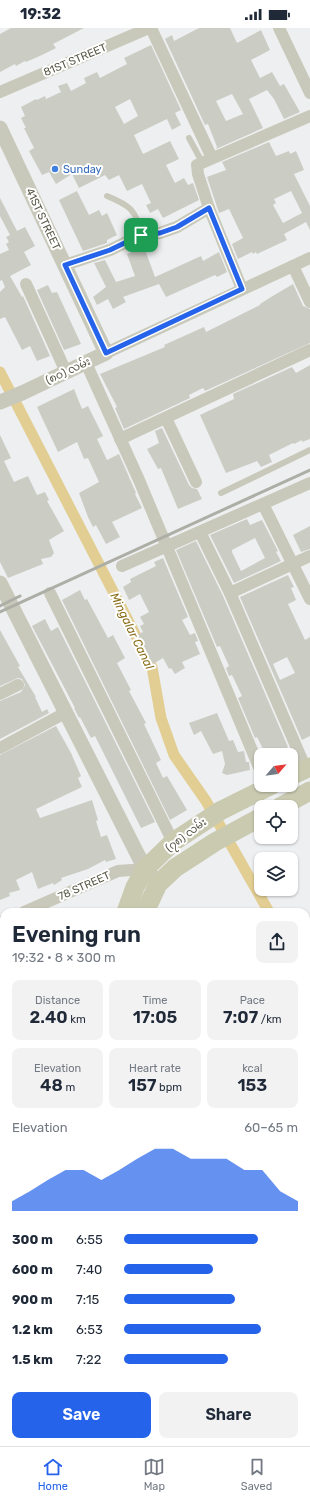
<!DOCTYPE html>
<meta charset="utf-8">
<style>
:root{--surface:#fff;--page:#f2f2f3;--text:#1f2937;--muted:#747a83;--line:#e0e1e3;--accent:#2563eb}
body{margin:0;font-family:Rubik,"Noto Sans Myanmar",sans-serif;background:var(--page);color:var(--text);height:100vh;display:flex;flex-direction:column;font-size:15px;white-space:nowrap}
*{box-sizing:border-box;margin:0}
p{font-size:13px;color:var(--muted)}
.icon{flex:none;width:22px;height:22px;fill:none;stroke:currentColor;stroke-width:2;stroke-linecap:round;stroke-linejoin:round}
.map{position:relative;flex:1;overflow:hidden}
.sheet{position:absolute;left:0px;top:880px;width:310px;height:538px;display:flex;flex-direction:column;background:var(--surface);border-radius:12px 12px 0 0;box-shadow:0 1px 3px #0004}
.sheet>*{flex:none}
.needle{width:26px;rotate:62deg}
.fabs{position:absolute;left:254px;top:720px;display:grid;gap:8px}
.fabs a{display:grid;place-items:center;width:44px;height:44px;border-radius:8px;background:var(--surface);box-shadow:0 1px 3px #0004;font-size:20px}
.pin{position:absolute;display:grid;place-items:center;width:34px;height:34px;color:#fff;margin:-17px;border-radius:8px;box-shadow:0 2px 6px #0006}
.round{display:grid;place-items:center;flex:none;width:42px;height:42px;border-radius:8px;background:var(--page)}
.head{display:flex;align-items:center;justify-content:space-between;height:68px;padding:0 12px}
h1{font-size:22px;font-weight:600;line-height:30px}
.stats{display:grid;grid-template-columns:repeat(3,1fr);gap:6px;height:68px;padding:4px 12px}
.stats div{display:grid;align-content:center;border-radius:8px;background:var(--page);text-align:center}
.stats b{font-size:17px;font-weight:600}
.stats small{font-size:11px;font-weight:400}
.stats p{font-size:11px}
.chart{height:112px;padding:8px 12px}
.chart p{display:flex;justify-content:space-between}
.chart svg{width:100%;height:72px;margin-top:4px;fill:var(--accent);opacity:.7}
.button{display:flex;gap:8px;margin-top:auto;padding:8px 12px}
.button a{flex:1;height:46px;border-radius:8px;background:var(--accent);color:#fff;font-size:16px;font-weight:600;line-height:46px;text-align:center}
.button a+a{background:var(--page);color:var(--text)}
ul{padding:0 12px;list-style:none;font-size:13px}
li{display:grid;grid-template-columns:64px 48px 1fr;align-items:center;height:30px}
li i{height:10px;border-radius:5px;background:var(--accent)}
.status{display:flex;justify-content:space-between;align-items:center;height:28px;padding:0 20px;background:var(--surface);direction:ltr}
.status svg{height:11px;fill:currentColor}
.menu{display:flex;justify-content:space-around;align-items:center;height:56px;border-top:1px solid var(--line);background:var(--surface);font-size:11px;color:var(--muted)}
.menu a{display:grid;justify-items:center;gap:2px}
.menu .on{color:var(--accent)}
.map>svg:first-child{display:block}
.education{fill:#dfe1e1}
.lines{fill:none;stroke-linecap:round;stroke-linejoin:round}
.canal{stroke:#e2ce93;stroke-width:11}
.building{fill:#cbcdc5;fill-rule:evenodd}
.service{stroke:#c9c9bb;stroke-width:6}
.minor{stroke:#c9c9bb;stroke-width:12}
.tertiary{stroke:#c9c9bb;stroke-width:15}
.primary{stroke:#c9cab0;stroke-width:19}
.rail{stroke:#adaea6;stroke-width:3}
.route-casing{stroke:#fff;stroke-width:8}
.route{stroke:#2563eb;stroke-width:5}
.shop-dot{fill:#3f7fe0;stroke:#fff;stroke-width:1.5}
.labels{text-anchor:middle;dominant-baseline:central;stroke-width:4;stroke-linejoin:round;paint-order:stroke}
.street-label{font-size:11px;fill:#595948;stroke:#fff}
.shop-label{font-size:11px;fill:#366cbe;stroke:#fff;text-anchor:start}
.water-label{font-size:12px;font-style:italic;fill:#8b701b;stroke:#fff}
</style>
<div class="status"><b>19:32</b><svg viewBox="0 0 49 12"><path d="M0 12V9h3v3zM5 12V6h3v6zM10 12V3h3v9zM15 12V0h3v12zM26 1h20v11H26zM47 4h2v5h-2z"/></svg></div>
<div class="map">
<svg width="310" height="1418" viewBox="0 0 310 1418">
<rect width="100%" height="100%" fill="#eeeff0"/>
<polygon class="education" points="306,1319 310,1320 310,1418 21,1418 29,1414 306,1414"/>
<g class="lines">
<g class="canal">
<polyline points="0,344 152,639 161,690 174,727 206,773 269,884"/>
<polyline points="306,953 310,960"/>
<polyline points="306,1296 310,1296"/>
<polyline points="0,1387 4,1385"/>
</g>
</g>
<g class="building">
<polygon points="11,0 84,0 53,16 56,20 42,27 26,34 25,33 16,38 15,36 0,44 0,6"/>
<path d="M199,0H230L237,15L261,2L270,22L251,32L260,50L272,44L280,58L284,56L300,84L284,91L274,71L267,62L249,71L263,100L216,121L217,119L208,96L205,97L165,11L172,7L174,13ZM232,66L243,86L226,93L216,73Z"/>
<path d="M151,17L181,82L175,85L181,97L172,102L167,91L134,107L143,126L170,113L179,131L166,137L175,155L184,150L188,157L193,155L199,172L163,190L158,181L150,185L146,177L151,175L142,156L127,163L119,147L109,152L105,147L79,160L72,146L56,156L49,144L42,147L29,123L34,120L24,100H26L21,90L25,88L21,79L36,71L37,72L45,68L46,71L61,64L58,58L67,55L71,63L86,55L84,50L97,44L100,50L127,36L124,30ZM130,71L138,88L124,96L115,79Z"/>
<path d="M269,114L276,128L289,123L290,126L296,123L304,142L294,146L310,178V202L306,194L284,206L287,212L257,226L256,224L253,226L252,224L238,231L232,216L243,210L229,181L219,185L207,149L226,142L222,134ZM291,163L302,185L283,195L273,177L276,175L274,171Z"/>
<polygon points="77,163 89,187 99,182 102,188 107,185 117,207 107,212 107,215 83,223 59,172"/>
<polygon points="0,170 17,203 25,199 35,218 24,224 31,237 10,248 22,269 23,268 50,328 37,333 30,318 22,322 5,289 0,291 0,264 5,259 2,252 0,253 0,226 9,222 6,216 9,214 6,209 10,207 0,188"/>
<polygon points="144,219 155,249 201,228 203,233 219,224 227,244 217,249 215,247 166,269 159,256 123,269 126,274 113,281 108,271 97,277 93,269 106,259 94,235 105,232 116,254 135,248 127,226"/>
<polygon points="293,256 303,278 310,281 310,315 205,363 203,360 189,367 190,370 124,401 115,380 117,379 100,346 165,319 164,317 204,299 206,304 260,277 260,276 271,269"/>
<polygon points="48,257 52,265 57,264 81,316 64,322 37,262"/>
<polygon points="310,337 310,411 302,414 302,412 294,416 293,415 269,427 272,434 261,439 257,433 226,445 200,387 234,371 233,366 292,339 296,345"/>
<polygon points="74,361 82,381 88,378 103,408 97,411 107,432 119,426 136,465 135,466 142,480 112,494 120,509 106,516 96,497 93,499 88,489 79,465 99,454 88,430 84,431 77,414 58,424 37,379"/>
<polygon points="162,400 189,457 192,460 197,461 202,471 178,481 161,440 158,441 147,421 159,415 155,403"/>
<polygon points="0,407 11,430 4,433 14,454 28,448 37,467 45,464 49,472 47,473 64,503 49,512 54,525 51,529 41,531 43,536 8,550 0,534"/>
<path d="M247,491L250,497L262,492L278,523L276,524L281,533L234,555L210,507ZM255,510L265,530L241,543L232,524V522Z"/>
<polygon points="310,498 310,521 301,524 293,507"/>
<polygon points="196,513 223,568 288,719 280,724 281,727 266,727 257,709 255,710 238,670 242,668 232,647 229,648 226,640 229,638 220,618 217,619 176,522"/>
<polygon points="163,530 188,589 182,592 190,607 195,605 198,613 195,614 200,626 182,634 185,640 175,646 171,640 169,641 163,630 153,636 146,624 137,607 143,604 140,598 144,596 140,589 149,584 140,566 129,572 123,559 131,554 130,551 156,538 154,534"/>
<path d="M288,547L294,559L291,560L296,572L288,576L305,612L310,609V708L302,712L240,569ZM287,629L295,645L280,652L273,636Z"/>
<polygon points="80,562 85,572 87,571 108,610 113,607 125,630 117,635 131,662 129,663 146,695 144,696 161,732 156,735 163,750 167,748 187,782 170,792 62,572"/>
<polygon points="45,591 51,603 58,599 155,794 141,800 95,708 91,710 80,689 79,690 74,680 75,680 32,598"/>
<polygon points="0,602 20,638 18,639 36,669 35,669 42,684 47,681 49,685 0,711 0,673 21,664 25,657 22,651 18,650 0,658"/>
<polygon points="217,685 229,713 233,712 238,724 244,723 246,734 249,734 250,742 227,747 222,745 225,736 222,723 213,726 201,703 194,707 189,695"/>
<polygon points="56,698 71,725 81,748 78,750 82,759 36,781 40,790 92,772 98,792 96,793 101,809 107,807 116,831 106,834 105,832 88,841 61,850 62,852 54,857 53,855 38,861 32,844 16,852 20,862 9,865 10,868 0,872 0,727"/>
</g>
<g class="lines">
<g class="service">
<polyline points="189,110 202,134"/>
<path d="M107,168C129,177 137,182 141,207"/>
<polyline points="221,465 310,422"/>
<polyline points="203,1418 211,1414"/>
</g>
<g class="minor">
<polyline points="151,0 212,130"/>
<polyline points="279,0 310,65"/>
<polyline points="0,64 149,0"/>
<polyline points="65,237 110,222 141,207 160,205 177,199 209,180"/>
<polyline points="293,238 310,274"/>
<polyline points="26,256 66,344"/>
<polyline points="242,261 209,180 198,146 197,137 310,88"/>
<polyline points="106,325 310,230"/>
<polyline points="86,335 139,452 261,744"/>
<polyline points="166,390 196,454"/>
<polyline points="120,411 310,322"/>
<polyline points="263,476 310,571"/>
<polyline points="200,504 230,565 306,741"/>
<polyline points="122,538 310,455"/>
<polyline points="50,565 173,814"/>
<polyline points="230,565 310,528"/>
<polyline points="0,666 18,657"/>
<polyline points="0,720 65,685"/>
<polyline points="24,884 118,843 145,841"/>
<polyline points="0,895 4,893"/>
</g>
<g class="tertiary">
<polyline points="0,100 106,325 22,365 0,374"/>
<polyline points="0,555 145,841 152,848"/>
</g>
<g class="primary">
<polyline points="291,748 310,739"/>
<polyline points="280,779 310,763"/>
<polyline points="126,884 135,859 145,841 173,814 220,783 272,757"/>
<polyline points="145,884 158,856 175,840 215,814 261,789"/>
<polyline points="0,1236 4,1233"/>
<polyline points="0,1257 4,1253"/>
</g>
<g class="rail">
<polyline points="0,578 20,568"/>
<polyline points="0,584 310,442"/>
</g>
</g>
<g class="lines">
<defs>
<polygon id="route" points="209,180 242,261 106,325 65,237 110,222 141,207 160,205 177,199"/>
</defs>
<use href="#route" class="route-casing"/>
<use href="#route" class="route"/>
</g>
<circle class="shop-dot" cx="55" cy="141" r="4"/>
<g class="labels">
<g class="street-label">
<text transform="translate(75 32) rotate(-23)">81ST STREET</text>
<text transform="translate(43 191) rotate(65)">41ST STREET</text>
<text transform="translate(68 343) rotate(-25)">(၈၀) လမ်း</text>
<text transform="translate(186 807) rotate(-37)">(၇၈) လမ်း</text>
<text transform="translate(84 858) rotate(-24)">78 STREET</text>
</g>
<g class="shop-label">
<text x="63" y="141">Sunday</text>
</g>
<g class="water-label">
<text transform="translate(132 603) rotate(64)">Mingalar Canal</text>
</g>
</g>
</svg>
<div class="fabs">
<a><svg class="needle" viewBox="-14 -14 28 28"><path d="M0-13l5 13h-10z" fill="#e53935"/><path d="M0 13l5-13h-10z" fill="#747a83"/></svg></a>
<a><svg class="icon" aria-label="locate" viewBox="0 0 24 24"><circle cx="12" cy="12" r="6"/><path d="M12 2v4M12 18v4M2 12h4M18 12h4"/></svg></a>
<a><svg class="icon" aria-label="layers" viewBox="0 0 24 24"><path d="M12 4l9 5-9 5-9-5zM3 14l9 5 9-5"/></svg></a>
</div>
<div class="pin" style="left:141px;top:207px;background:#1e9e55"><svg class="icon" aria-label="arrive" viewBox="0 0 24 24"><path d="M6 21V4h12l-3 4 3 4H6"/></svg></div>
<section class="sheet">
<div class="head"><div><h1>Evening run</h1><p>19:32 · 8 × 300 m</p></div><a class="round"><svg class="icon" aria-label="share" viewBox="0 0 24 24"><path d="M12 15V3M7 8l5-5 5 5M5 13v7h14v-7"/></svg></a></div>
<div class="stats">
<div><p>Distance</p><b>2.40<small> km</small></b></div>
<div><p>Time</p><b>17:05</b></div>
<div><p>Pace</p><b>7:07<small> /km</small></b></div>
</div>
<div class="stats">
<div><p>Elevation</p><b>48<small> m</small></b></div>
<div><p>Heart rate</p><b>157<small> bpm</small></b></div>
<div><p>kcal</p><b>153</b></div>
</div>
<div class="chart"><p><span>Elevation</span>60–65 m</p>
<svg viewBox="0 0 160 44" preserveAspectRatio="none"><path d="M0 44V38L10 32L20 25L30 19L40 19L50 25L60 19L70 12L80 6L90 6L100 12L110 12L120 12L130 19L140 19L150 32L160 38V44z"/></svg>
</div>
<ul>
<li><b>300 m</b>6:55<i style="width:77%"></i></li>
<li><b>600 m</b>7:40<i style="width:51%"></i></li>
<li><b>900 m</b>7:15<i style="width:64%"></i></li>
<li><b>1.2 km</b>6:53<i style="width:79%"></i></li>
<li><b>1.5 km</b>7:22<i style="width:60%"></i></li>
</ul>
<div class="button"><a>Save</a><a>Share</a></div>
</section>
</div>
<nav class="menu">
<a class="on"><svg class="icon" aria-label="home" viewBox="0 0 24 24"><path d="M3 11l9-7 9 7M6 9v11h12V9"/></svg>Home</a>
<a><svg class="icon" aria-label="map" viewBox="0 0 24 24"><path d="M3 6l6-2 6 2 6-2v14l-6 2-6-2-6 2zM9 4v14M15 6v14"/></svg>Map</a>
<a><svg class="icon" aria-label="saved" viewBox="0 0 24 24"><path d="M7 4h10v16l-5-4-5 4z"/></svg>Saved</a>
</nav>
